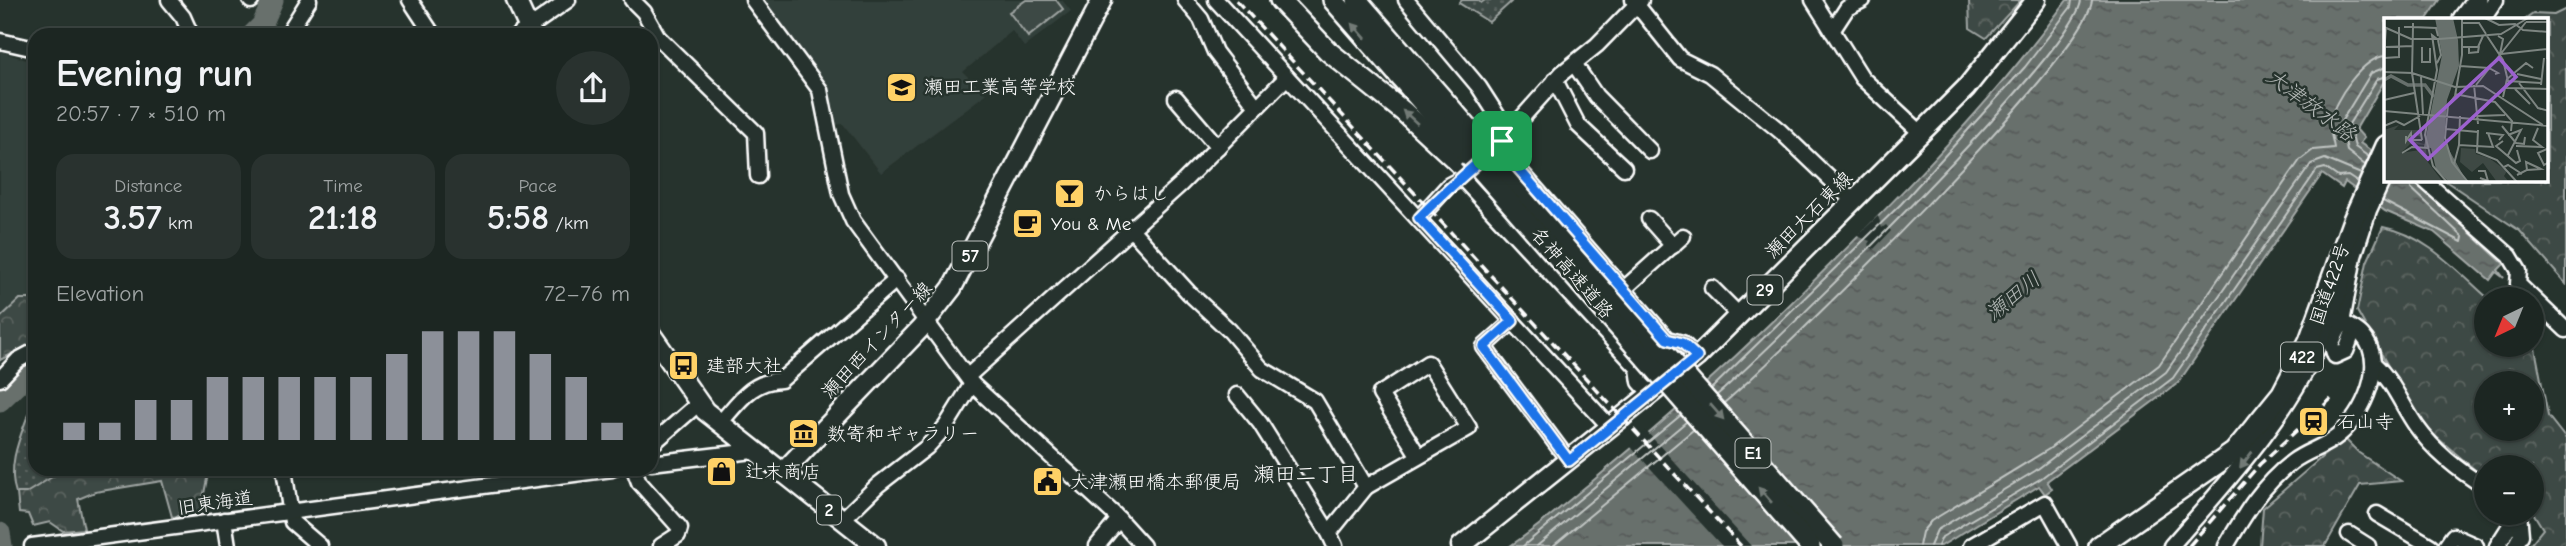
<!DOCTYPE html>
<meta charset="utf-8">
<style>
:root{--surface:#1c2622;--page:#29322f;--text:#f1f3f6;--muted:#a0a5a5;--line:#3a4340;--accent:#8c9099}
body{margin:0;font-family:"Comic Neue","Klee One",sans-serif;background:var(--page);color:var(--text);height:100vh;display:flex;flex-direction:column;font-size:26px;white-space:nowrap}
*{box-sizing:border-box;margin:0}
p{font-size:23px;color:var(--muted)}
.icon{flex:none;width:38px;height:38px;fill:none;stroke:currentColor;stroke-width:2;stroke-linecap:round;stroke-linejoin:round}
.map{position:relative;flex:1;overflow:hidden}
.details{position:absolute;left:28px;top:28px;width:630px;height:448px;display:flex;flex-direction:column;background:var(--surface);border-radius:21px;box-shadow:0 2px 5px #0004,0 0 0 2px var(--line)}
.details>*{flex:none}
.needle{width:46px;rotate:223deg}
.tools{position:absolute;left:2474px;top:287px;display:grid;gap:14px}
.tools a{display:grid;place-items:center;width:70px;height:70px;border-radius:50%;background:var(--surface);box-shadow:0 2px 5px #0004,0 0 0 2px var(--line);font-size:35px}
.pin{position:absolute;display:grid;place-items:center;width:60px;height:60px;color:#fff;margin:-30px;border-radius:14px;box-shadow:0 4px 10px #0006}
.round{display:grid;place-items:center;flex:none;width:74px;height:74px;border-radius:37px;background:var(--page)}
.head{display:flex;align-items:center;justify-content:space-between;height:119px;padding:0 28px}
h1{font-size:38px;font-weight:800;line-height:52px}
.figures{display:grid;grid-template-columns:repeat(3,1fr);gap:10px;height:119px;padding:7px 28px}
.figures div{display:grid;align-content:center;border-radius:18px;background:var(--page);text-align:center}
.figures b{font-size:35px;font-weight:800}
.figures small{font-size:19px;font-weight:400}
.figures p{font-size:19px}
.chart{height:196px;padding:14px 28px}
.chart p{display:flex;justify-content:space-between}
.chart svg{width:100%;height:126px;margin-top:7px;stroke:var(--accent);stroke-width:6}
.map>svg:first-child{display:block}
.built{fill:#333f3a}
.grass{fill:#3e4944;stroke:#9ea4a2;stroke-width:2}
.forest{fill:url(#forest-crowns);stroke:#9ea4a2;stroke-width:2;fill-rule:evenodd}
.park{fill:url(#park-dots);stroke:#9ea4a2;stroke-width:2}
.water{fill:url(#water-ripples);stroke:#a4a9a7;stroke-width:2}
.pier{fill:#26332d}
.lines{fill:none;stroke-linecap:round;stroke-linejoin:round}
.shore{stroke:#c2c6c4;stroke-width:2}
.river{stroke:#67706c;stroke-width:21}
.minor-casing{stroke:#fff;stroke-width:19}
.major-casing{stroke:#fff;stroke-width:23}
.highway-casing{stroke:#fff;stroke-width:24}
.minor{stroke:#26332d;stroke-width:14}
.major{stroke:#26332d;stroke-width:18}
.highway{stroke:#26332d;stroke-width:19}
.rail{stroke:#fff;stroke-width:3.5;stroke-dasharray:10 5;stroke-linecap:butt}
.highway-bridge-casing{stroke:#fff;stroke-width:24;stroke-linecap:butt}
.highway-bridge{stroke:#26332d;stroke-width:19}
.oneway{fill:#727a76}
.route-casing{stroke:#fff;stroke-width:14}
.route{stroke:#1a73e8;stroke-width:9}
.labels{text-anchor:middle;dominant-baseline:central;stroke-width:5;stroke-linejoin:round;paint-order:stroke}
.shield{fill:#26332d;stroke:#bec2c0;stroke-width:2}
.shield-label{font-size:18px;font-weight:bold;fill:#fff}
.poi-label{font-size:19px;fill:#fff;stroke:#26332d;text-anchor:start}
.street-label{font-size:19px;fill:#fff;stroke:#26332d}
.water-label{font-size:21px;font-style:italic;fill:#b3b8b6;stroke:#26332d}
.neighbourhood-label{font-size:21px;fill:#fff;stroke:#26332d}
.inset-river{fill:none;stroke:#67706c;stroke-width:3.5}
.inset-road{fill:none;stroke:#7d8581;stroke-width:2}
.view{fill:#9c61cf;fill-opacity:0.15;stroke:#9c61cf;stroke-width:3.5}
.inset-edge{fill:none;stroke:#fff;stroke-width:3.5}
</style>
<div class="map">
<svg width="2566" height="546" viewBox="0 0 2566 546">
<defs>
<pattern id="forest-crowns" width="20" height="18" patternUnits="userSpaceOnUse" patternTransform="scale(1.75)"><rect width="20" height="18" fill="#3e4944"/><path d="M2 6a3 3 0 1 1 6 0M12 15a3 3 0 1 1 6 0" fill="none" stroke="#5b6460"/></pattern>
<pattern id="park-dots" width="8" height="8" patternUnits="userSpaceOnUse" patternTransform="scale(1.75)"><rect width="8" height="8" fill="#3e4944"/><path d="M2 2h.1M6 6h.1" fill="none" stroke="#5b6460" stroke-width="1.8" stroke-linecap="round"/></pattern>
<pattern id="water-ripples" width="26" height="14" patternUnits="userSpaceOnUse" patternTransform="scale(1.75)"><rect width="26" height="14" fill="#67706c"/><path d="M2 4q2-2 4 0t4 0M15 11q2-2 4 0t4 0" fill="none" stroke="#575a59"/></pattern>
</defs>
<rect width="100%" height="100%" fill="#26332d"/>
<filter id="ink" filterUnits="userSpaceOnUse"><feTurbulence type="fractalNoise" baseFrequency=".0143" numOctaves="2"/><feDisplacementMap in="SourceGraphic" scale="14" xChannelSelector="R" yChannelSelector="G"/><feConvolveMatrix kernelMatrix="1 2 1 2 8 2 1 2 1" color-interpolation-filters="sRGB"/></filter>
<g filter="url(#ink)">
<g class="built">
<polygon points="762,0 1062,0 1071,11 1024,47 1012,31 963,72 986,94 881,173 843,124 833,125 822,79 784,34"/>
<polygon points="0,51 35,63 35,338 0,358"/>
</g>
<polygon class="grass" points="1026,0 1056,0 1063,9 1028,37 1009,12"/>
<g class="forest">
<polygon points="1969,0 2021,0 1986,38 1970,28"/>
<polygon points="2566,9 2566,284 2520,231 2444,180 2547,180 2547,19 2526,19 2533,14 2554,15"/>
<path d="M2383,227C2426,235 2457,271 2489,299L2487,345H2532L2533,338L2548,416L2566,439V546H2529L2543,529L2532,511V467H2487V480L2421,424L2357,311L2367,262ZM2487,383H2532V429H2487Z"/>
<polygon points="20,299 35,299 35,342 0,360 0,318"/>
<polygon points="2344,438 2359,453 2401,481 2360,485 2325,546 2260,546 2263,508"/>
<polygon points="35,469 209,469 200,513 172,517 162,481 95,492 78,499 84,529 63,531 50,522 33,526 28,514 19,513 16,483"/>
</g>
<g class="park">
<polygon points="1462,0 1478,0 1481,3 1485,0 1509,0 1511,2 1489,22 1459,3"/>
<path d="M35,394V469H65L26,493H16C5,460 26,426 35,394Z"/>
</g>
<path class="water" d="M2067,0H2440L2427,19H2386V78L2356,129L2364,138L2360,143L2386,161V180L2414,181L2504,264L2498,270L2504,278L2496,272L2490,280L2434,232L2385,211L2345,182L2342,188L2322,174L2178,383L2047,481L2052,489L2045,494L2039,486L1941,546H1510C1538,528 1563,505 1589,484C1656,429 1720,372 1782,312C1883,213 1984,114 2067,0Z"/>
<g class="pier">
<polygon points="1878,216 1882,228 1886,225 1891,231 1873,250 1868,244 1870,241 1857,236"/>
<polygon points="1646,431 1751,546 1722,546 1630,446"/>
</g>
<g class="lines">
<g class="shore">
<polyline points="2369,157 2355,147 2349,124 2377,79 2386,76"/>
<polyline points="2365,165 2347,151 2341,122 2371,73 2386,67"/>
<polyline points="2383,201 2462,242 2463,237 2411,188 2409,180"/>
<polyline points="1711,389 1901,204 2025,67 2071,7 2072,0"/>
<path d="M1717,395C1770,349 2079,48 2081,0"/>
<path d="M1724,403C1780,355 2090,53 2092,0"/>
<polyline points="1523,546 1681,415"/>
<polyline points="1537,546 1686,422"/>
<polyline points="1553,546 1693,430"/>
<path d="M1919,546L1922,532L1931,521L2049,449L2159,365L2300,160L2313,150L2334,148C2333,140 2329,131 2330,121C2334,100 2363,57 2386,56"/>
<polyline points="1930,546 1937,530 2035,471 2166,372 2311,164 2325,159 2361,174"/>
<polyline points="1938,546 1942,537 2040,479 2173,378 2317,170 2325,168 2338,177 2348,176 2357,182"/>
</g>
<g class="river">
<polyline points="252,35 262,25 273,0"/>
<polyline points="0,401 27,375 35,371"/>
<polyline points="0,533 2,546"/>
</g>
<defs>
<g id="minor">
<polyline points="169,0 183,17 191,35"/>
<polyline points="250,0 251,1"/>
<polyline points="410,0 433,35"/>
<polyline points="632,0 644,12 658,37 756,133 758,176"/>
<polyline points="753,0 820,90 841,194 853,221 972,384 1114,514 1143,546"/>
<polyline points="1185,0 1201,19 1215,52 1257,107"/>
<polyline points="1216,0 1611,428"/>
<polyline points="1406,0 1479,87 1508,132"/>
<polyline points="1633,0 1680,59 1710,74 1780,131 1853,201"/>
<polyline points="1813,0 1862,78 1921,133"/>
<polyline points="2483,19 2496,0"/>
<polyline points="1832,31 1847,8 1863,0"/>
<polyline points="287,35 309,0"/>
<polyline points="518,35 568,0"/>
<polyline points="0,41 35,49"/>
<polyline points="1575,65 1596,96 1650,151"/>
<polyline points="1555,80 1578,125 1624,168"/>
<polyline points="1176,98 1218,147"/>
<polyline points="1502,140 1509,158 1667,339 1682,343 1697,357"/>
<polyline points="1462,178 1638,368 1640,382 1652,395"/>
<polyline points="2424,180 2510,256 2519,271 2518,284 2566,330"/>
<polyline points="1419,218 1449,185 1462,178 1502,140 1562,73 1597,45 1641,0"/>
<polyline points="1649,219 1673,246"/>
<polyline points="1130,228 1189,293 1230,331 1262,369 1315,401 1366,487 1329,533"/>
<polyline points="1712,288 1739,315"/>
<polyline points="1624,289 1683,236"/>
<polyline points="1513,321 1484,347 1569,461"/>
<polyline points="2354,329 2346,351 2335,356 2331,344 2342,323 2354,256 2369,210 2386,173"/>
<path d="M2374,364C2394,382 2402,406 2417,427C2434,451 2462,473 2487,488"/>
<polyline points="968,376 1180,185 1287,77"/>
<polyline points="0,379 18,360 35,351"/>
<polyline points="1237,395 1260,423 1329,533 1335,546"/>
<path d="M720,423C739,402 751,381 781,380L897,279"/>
<polyline points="651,445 698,404"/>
<polyline points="651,463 753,451"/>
<polyline points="284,469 292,522 320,546"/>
<polyline points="634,469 639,482 680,528 678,535 661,546"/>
<polyline points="1366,487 1469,428 1428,363 1380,394 1418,455"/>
<polyline points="2377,514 2431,546"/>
<polyline points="224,520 228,546"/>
<polyline points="842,520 878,485 927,447 946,426 972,384"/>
<polyline points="2349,534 2368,546"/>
<polyline points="32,546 612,469"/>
<polyline points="1097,546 1119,519"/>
<polyline points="1971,546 2045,503 2069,546"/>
<path d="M2171,546C2232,477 2293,411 2328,325C2335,307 2345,283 2344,263"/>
<path d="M2226,546C2244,515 2262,485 2292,462C2306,451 2325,447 2339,435C2363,415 2388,363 2362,335C2353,326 2337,320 2325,314"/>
<polyline points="2446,546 2453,536 2476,546"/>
<polyline points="2497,546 2518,513"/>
<polyline points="2515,546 2521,535 2519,513"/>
</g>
<g id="major">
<polyline points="516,0 532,35"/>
<polyline points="651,334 705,411 876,546"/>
<polyline points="782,473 921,328 952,288 1102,0"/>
<polyline points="1461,546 1697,357 1966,88 2036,0"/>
</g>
<g id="highway">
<polyline points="1280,0 1328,51 1404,112 1460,164"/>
<polyline points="1333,0 1469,156"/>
<polyline points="1357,0 1482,144"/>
<polyline points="2463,19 2477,0"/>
<polyline points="2099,546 2234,452 2282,393 2309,341 2353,220 2386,146"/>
</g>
</defs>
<use href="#minor" class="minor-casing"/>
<use href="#major" class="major-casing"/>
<use href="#highway" class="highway-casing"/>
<use href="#minor" class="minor"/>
<use href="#major" class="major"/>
<use href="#highway" class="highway"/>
<g class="rail">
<polyline points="1236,0 1741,546"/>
<polyline points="2189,546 2260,464 2331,399"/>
</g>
<defs>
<g id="highway-bridge">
<polyline points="1482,144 1834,546"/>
<polyline points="1469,156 1810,546"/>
</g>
</defs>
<use href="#highway-bridge" class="highway-bridge-casing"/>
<use href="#highway-bridge" class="highway-bridge"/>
</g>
<defs><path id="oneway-solid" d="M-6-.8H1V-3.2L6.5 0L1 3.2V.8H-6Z" transform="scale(1.75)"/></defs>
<g class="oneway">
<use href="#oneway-solid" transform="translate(1359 31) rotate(-131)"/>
<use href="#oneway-solid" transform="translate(1410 117) rotate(-138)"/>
<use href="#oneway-solid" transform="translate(1717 412) rotate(49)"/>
<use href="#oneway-solid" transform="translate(2246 460) rotate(127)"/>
<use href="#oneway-solid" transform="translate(1765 495) rotate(-131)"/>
</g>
</g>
<g class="lines" filter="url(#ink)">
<defs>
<path id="route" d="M1502,141L1509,158L1667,339L1682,343L1697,357L1569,461L1484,347L1513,321L1419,218C1445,190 1474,167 1502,141Z"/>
</defs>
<use href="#route" class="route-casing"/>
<use href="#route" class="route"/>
</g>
<defs>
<symbol id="school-square" viewBox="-11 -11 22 22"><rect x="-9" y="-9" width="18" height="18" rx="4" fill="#ffd166" stroke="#26332d"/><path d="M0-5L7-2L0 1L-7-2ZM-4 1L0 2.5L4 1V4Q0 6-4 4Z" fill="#111"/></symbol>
<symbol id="bar-square" viewBox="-11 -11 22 22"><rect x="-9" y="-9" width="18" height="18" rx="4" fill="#ffd166" stroke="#26332d"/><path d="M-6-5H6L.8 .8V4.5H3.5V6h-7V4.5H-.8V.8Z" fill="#111"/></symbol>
<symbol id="cafe-square" viewBox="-11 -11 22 22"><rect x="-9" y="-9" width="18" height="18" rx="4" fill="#ffd166" stroke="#26332d"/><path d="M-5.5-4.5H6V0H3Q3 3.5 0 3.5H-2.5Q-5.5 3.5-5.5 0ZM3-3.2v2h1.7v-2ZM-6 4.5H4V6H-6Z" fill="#111"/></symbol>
<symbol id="bus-square" viewBox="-11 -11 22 22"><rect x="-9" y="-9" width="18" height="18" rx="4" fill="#ffd166" stroke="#26332d"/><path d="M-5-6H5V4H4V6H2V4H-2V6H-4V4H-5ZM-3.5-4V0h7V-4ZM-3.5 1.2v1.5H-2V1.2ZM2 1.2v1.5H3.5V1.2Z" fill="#111"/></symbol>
<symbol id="station-square" viewBox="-11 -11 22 22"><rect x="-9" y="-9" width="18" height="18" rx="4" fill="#ffd166" stroke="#26332d"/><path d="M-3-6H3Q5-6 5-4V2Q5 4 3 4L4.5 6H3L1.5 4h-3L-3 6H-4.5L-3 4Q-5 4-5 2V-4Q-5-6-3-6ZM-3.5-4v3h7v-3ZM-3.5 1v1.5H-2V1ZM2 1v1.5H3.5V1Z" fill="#111"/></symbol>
<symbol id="museum-square" viewBox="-11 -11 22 22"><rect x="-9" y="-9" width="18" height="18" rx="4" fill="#ffd166" stroke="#26332d"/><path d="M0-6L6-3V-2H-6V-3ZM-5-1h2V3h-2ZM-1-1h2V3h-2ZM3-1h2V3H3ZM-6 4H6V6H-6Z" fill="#111"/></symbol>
<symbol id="shop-square" viewBox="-11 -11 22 22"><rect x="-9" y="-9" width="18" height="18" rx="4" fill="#ffd166" stroke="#26332d"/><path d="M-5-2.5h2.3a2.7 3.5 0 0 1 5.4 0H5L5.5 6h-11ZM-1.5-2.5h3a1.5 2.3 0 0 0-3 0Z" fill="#111"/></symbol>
<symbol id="civic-square" viewBox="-11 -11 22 22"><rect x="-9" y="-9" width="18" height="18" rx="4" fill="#ffd166" stroke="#26332d"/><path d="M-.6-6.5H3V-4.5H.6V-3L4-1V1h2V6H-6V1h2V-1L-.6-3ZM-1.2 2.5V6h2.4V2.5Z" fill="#111"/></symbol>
</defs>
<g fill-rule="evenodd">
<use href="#school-square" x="884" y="70" width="35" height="35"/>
<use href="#bar-square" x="1052" y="176" width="35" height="35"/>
<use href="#cafe-square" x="1010" y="206" width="35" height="35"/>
<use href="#bus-square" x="666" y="348" width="35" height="35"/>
<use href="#station-square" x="2296" y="404" width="35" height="35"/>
<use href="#museum-square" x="786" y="416" width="35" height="35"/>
<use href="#shop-square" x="704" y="454" width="35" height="35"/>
<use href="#civic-square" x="1030" y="464" width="35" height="35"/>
</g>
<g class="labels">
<g class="shield">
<rect x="952.5" y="241.5" width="35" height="29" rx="5"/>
<rect x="1747.5" y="275.5" width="35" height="29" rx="5"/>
<rect x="2281" y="342.5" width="42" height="29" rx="5"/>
<rect x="1735.5" y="438.5" width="35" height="29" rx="5"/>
<rect x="817" y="495.5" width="24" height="29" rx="5"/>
</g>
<g class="shield-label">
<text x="970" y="256">57</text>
<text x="1765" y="290">29</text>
<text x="2302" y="357">422</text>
<text x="1753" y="453">E1</text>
<text x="829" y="510">2</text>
</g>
<g class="poi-label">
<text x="924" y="87">瀬田工業高等学校</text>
<text x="1093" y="194">からはし</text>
<text x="1051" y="224">You &amp; Me</text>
<text x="706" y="366">建部大社</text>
<text x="2337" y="422">石山寺</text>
<text x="827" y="434">数寄和ギャラリー</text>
<text x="745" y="472">辻末商店</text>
<text x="1070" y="482">大津瀬田橋本郵便局</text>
</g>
<g class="street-label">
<text transform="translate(1809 215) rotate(-45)">瀬田大石東線</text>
<text transform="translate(1572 273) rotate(49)">名神高速道路</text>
<text transform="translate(2330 284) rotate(-71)">国道422号</text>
<text transform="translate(877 340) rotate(-47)">瀬田西インター線</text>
<text transform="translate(215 503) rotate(-8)">旧東海道</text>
</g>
<g class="water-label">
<text transform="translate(2311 105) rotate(37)">大津放水路</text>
<text transform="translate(2013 296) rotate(-39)">瀬田川</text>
</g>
<g class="neighbourhood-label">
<text x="1306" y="474">瀬田二丁目</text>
</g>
</g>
<g transform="translate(2384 18)">
<rect width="164" height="164" fill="#26332d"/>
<path d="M15,107L10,112H37V119L27,115V122L43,127L26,126L17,135L42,131L43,143L59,164H0V112Z" fill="#3e4944"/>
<path d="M77,130L91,131L92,136L105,140L123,153L120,158L125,164H113L99,145L88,154L76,144Z" fill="#3e4944"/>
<path d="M51,0H69L74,22L75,48L63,82L60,123L83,164H65L52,151L47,130L40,129L58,37Z" fill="#67706c"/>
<path class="inset-river" d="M0,62L7,58L24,67H41L50,79"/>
<path class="inset-road" d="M78,0V37L71,78L64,87L61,120L68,144L84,164M101,0L115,7L131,6L139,12L165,14M142,4H164M29,5V9L52,10L54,18M78,5H95L102,16M0,9L27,21H55L117,16L144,0M20,9H29L28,55L71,69L99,68L159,107M103,18L119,42L124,63L157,65M114,18L119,21L116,36M53,21L48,17L53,52L41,117L49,148L63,164M2,29L29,28M38,29V44H46V30M78,29H94L99,18M85,29V35L94,34L95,28M0,36L2,10M117,36L163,31M0,40L15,39V9M163,41L164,0M53,45L57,37L54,22M76,48L105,50L114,55L111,56M0,54L28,55L38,122M133,56L157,61M37,59L39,96M135,65L154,90L165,93M90,67L94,106M92,67L142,4M157,67L160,40M122,70L165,71M131,71L146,86M71,76L111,84L128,103L127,113M119,79L123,61L142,45L149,50M0,82L30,75M0,93L165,108M93,98L121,97M0,108L12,103L20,107L36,98M118,108L132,125L140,126L141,119M62,111L94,114M94,112L93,134L113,142L133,164M102,115L119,117L115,122M22,118V123L27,115L28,122H38M119,123L112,128L132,145L136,143L133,132M75,127L76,98M132,128L158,129L149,122L154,110M165,130L154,135L160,147L165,144M18,135L28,129L44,130M124,137L137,112L124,117M70,146L75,127L109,129L104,115M120,149L124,147L138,156M94,153H101L104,163L96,160M133,157L143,152L142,144L157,151L143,152"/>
<path class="view" d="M115,40L132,59L44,141L26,122Z"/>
<rect width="164" height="164" class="inset-edge"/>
</g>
</svg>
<div class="tools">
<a><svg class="needle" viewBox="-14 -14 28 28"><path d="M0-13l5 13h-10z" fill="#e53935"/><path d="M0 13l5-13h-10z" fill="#a0a5a5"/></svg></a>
<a>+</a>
<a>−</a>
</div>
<div class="pin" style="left:1502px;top:141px;background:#1e9e55"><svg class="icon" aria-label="arrive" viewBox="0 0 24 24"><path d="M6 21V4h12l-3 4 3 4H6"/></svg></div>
<section class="details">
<div class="head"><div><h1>Evening run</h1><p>20:57 · 7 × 510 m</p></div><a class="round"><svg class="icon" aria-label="share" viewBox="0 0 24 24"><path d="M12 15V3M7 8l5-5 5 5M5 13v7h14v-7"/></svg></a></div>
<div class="figures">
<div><p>Distance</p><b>3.57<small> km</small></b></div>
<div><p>Time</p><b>21:18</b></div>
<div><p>Pace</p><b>5:58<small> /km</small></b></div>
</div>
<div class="chart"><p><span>Elevation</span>72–76 m</p>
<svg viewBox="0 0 160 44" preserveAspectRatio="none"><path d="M5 44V38M15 44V38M25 44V30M35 44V30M45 44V22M55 44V22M65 44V22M75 44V22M85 44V22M95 44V14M105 44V6M115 44V6M125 44V6M135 44V14M145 44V22M155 44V38"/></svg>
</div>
</section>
</div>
